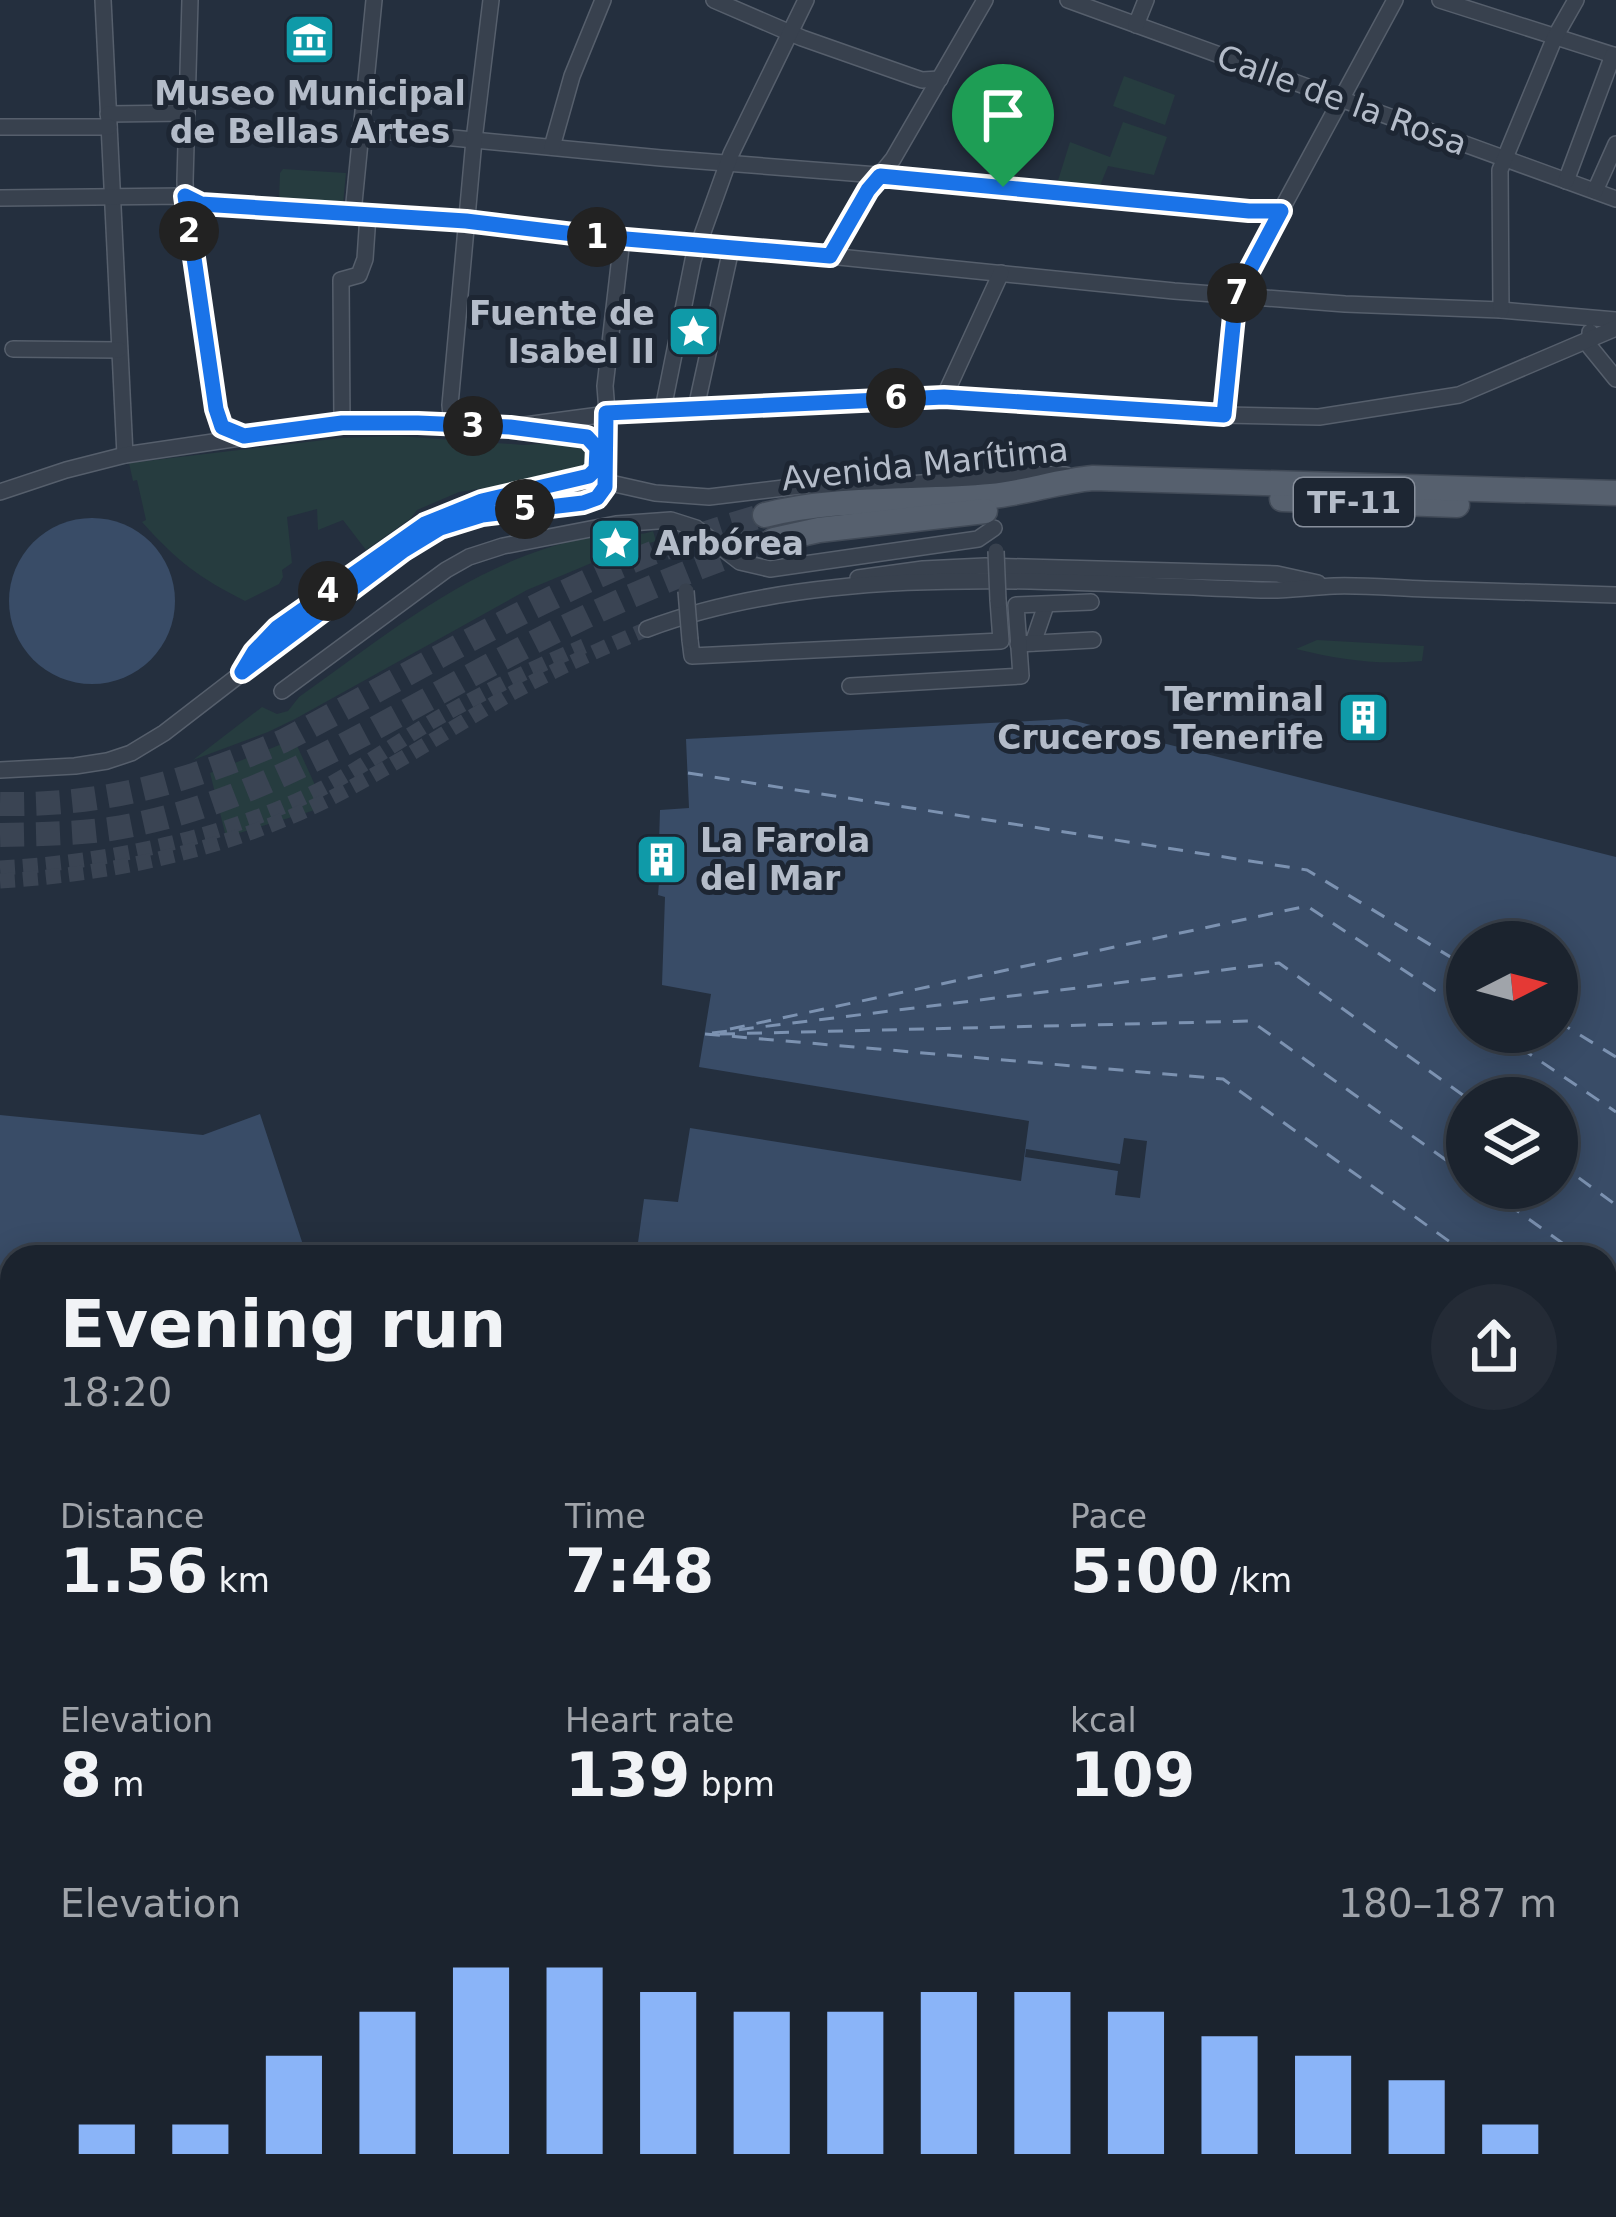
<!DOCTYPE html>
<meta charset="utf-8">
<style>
:root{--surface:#1b232e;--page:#242b36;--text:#f1f3f6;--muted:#a0a4aa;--line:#39404a;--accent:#8ab4f8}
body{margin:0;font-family:"DejaVu Sans",sans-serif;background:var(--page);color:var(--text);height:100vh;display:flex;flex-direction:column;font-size:45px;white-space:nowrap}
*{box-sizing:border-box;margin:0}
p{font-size:39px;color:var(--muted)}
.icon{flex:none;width:66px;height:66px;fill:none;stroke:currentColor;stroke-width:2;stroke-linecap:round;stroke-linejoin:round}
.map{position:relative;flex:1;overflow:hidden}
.drawer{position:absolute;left:0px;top:1245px;width:1617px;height:972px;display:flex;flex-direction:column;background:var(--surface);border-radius:36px 36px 0 0;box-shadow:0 6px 30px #0003,0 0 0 3px var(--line)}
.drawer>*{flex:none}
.needle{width:78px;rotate:84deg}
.tools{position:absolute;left:1446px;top:921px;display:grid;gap:24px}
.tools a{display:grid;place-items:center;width:132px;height:132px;border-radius:50%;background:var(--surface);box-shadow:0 6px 30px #0003,0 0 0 3px var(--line);font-size:60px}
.pin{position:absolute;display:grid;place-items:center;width:102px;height:102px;color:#fff;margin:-123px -51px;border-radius:50% 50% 50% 0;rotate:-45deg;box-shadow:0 0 12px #0007}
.pin .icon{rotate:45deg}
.km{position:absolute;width:60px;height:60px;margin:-30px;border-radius:50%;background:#222;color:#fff;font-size:33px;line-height:60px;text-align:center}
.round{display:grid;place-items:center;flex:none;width:126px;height:126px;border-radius:63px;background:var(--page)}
.headline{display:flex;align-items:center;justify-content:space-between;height:204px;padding:0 60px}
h1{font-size:66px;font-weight:700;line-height:90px}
.metrics{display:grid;grid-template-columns:repeat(3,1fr);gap:18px;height:204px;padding:12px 60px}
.metrics div{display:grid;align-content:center}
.metrics b{font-size:60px;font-weight:700}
.metrics small{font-size:33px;font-weight:400}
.metrics p{font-size:33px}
.chart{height:336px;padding:24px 60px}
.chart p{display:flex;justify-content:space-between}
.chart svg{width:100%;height:216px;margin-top:12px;stroke:var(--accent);stroke-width:6}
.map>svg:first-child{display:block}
.green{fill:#263c3f}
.water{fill:#394c67;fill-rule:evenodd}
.pier{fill:#242f3e}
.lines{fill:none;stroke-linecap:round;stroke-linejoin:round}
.ferry{stroke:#7c92b1;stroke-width:3;stroke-dasharray:15 12;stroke-linecap:butt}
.street-tunnel{stroke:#3a4453;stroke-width:15;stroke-dasharray:15 8;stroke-linecap:butt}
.primary-tunnel{stroke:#3a4453;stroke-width:24;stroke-dasharray:24 12;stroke-linecap:butt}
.street-casing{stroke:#565f6c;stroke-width:18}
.primary-casing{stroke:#414a57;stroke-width:27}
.street{stroke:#38414e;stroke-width:15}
.primary{stroke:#56606e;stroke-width:24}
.street-bridge-casing{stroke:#565f6c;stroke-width:18;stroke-linecap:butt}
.street-bridge{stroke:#38414e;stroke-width:15}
.route-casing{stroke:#fff;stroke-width:24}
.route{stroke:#1a73e8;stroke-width:15}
.labels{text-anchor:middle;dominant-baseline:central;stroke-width:10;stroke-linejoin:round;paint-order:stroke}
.shield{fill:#1d2633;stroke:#878f9c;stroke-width:3}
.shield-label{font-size:30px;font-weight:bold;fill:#b4bcc9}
.poi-label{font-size:33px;font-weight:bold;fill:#b4bcc9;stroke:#1d2633;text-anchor:end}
.street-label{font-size:33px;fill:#b4bcc9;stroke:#1d2633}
</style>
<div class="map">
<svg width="1616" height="2217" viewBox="0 0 1616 2217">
<rect width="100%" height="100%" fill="#242f3e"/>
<g class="green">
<polygon points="1124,76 1175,95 1165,125 1113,106"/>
<polygon points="1123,122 1167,137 1154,175 1108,166 1097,193 1056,187 1070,142 1110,157"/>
<polygon points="283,169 346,173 343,204 282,200 279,199 280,173"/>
<path d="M397,436L524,445L579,441C593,448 591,459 587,472L459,492L417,510L410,519L366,550L343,520L318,530L317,509L287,517L292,563L282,570L283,577L279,584L245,601C198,577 178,562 142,522L146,520L137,480L133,481L129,463L341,438Z"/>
<path d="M653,531L656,541L606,557L527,590L295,719L268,732L193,760L262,707L277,714L288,711L299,697C378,641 451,580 544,549C569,541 600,534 626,534C637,534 642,535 653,531Z"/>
<path d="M1317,640L1424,646L1422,661C1375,665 1342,660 1296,649Z"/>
<polygon points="294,739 325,807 226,837 210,773"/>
</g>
<g class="water">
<circle cx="92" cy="601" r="83"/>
<path d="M1067,719L1616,857V1842L1605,1838V1257H636L644,1199L678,1202L690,1128L1021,1181L1029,1121L699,1067L711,994L662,985L665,897L658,895L660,870H666L667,844L659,843L660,810L689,808L686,739ZM1467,942H1557V1032H1467ZM1467,1098H1557V1188H1467Z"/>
<polygon points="260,1114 307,1257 12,1257 12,1696 0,1700 0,1115 203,1135"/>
<polygon points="12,1769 12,2205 1605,2205 1605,1907 1616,1911 1616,2217 0,2217 0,1773"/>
</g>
<polygon class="pier" points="1124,1138 1147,1141 1140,1198 1115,1195 1118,1171 1025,1157 1026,1149 1120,1164"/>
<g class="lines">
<g class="ferry">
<polyline points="688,773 1307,870 1467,967"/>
<polyline points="1557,1021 1616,1057"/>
<polyline points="730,1029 1307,906 1467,1012"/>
<polyline points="1497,1032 1616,1112"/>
<polyline points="712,1033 1279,963 1467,1098"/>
<polyline points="705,1034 1223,1079 1471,1257"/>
<polyline points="720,1034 1251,1021 1467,1175"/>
<polyline points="1557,1162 1616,1205"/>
<polyline points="1485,1188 1582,1257"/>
<polyline points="1605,1274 1616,1282"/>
<polyline points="1605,1353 1616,1361"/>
</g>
<g class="street-tunnel">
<path d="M0,868C108,862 221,839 319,790C362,768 402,738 445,714C490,689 537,666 584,646"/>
<path d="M0,881C113,874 228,850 329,799C390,768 447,731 505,697C551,671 598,650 647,629"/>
</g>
<g class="primary-tunnel">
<path d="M0,804C105,806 187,782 283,741C440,659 592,562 765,515"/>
<path d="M0,835C37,834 74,834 110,829C253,807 371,728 496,662C585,614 679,573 774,540"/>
</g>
<defs>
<g id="street">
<polyline points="103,0 125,455"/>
<polyline points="190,0 185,181 186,214 219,420 222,427 243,435"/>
<polyline points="714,0 802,38 913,77 922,80 940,79"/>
<polyline points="1068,0 1616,199"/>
<polyline points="1440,0 1616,56"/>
<polyline points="1136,25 1146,0"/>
<polyline points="108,114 187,113"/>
<polyline points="0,127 109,127"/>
<polyline points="360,129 661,158 903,177 1249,211 1281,211"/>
<polyline points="552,147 572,76 603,0"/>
<polyline points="1566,181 1613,55"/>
<polyline points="1595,191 1616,144"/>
<polyline points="0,198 185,196 201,204 466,221 590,236 829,256 1174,291 1345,304 1501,310 1616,320"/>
<polyline points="353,213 374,0"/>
<polyline points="829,256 868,190 893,159 985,0"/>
<polyline points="1501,310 1500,170 1555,37 1576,0"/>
<polyline points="1590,332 1590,347 1616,379"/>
<polyline points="13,349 119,350"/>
<polyline points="944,397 1001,273"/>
<polyline points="696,408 731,249"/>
<polyline points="663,409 693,260 731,154 806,0"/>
<polyline points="1224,415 1232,317 1240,286 1395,0"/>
<polyline points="342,423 341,280 359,275 365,259 368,215"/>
<polyline points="452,425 450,405 474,140 491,0"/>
<path d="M537,430C569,434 609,428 593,474L579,479"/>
<polyline points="0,492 66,470 125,455 342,423 510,427 615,413 925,397 1224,415 1319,417 1459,395 1616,328"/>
<polyline points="858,578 923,569 985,566 1277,574 1318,583"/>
<path d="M647,629C830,560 1068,583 1261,590C1286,591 1309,587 1334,586C1364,585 1395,588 1425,589C1488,591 1552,593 1616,595"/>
<polyline points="690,640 692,656 1001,641 998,600"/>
<polyline points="1033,643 1046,605"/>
<polyline points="1018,644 1093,640"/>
<polyline points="245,666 254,652 277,628 402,538 439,516 513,492 571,482 606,482 655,493 709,497 809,485 897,485 1029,474 1066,475"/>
<polyline points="850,686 1021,676 1016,605 1091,602"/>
<polyline points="282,691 446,570 469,557 503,546 616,524 671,520 696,528 740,562 770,569 978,539 994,528"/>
<polyline points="0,770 75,766 107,761 131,753 164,733 330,605 418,541 440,528 482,515 583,503 597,498 606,482 608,424 605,386 622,239"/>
</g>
<g id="primary">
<polyline points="1282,499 1457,505"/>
<path d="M765,515C838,496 916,503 991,496C1025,493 1058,481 1093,478L1616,493"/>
<polyline points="774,540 819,530 985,511"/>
</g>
</defs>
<use href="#street" class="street-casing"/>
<use href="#primary" class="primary-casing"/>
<use href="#street" class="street"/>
<use href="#primary" class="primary"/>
<defs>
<g id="street-bridge">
<polyline points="996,551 998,600"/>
<polyline points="686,591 690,640"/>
</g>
</defs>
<use href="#street-bridge" class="street-bridge-casing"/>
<use href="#street-bridge" class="street-bridge"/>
</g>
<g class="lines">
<defs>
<polygon id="route" points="880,176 1249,211 1281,211 1236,296 1224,415 944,397 606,413 605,487 597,498 583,503 482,515 440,528 404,550 242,672 254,652 277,628 425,524 482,501 589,476 596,469 597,448 587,437 510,427 418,423 342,423 244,436 222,427 216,409 185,196 201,204 466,221 590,236 830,256 868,190"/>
</defs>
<use href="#route" class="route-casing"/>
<use href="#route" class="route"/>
</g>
<defs>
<symbol id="museum-square" viewBox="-11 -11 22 22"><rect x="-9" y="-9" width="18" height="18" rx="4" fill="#0f9aa8" stroke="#1d2633"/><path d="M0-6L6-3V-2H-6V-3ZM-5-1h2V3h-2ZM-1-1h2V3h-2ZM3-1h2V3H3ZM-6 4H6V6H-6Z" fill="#fff"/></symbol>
<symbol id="sight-square" viewBox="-11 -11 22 22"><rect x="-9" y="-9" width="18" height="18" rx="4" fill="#0f9aa8" stroke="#1d2633"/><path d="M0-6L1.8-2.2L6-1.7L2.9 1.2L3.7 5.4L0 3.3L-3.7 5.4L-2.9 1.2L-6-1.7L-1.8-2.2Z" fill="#fff"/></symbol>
<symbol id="building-square" viewBox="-11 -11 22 22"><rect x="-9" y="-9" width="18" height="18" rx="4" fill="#0f9aa8" stroke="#1d2633"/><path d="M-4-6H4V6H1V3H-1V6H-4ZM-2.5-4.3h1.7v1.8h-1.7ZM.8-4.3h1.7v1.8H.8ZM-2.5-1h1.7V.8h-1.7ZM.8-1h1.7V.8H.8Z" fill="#fff"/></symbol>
</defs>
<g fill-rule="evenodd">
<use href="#museum-square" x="280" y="10" width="59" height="59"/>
<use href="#sight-square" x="664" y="302" width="59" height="59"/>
<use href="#sight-square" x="586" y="514" width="59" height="59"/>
<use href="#building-square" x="1334" y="688" width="59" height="59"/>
<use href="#building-square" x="632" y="830" width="59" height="59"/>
</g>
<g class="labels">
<rect class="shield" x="1294" y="478" width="120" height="48" rx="9"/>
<g class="shield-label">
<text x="1354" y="502">TF-11</text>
</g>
<g class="poi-label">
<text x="310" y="93" text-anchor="middle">Museo Municipal<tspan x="310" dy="38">de Bellas Artes</tspan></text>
<text x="655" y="313">Fuente de<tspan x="655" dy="38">Isabel II</tspan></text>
<text x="655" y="543" text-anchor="start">Arbórea</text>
<text x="1324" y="699">Terminal<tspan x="1324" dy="38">Cruceros Tenerife</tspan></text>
<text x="700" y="840" text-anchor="start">La Farola<tspan x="700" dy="38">del Mar</tspan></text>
</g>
<g class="street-label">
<text transform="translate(1342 100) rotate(20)">Calle de la Rosa</text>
<text transform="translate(925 464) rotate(-6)">Avenida Marítima</text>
</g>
</g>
</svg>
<div class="tools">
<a><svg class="needle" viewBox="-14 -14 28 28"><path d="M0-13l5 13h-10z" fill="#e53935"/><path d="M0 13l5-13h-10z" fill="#a0a4aa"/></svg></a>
<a><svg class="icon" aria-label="layers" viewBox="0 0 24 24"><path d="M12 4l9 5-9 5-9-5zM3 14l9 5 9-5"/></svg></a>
</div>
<div class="pin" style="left:1003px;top:187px;background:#1e9e55"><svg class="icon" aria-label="arrive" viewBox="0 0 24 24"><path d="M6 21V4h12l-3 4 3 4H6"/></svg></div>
<b class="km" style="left:597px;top:237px">1</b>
<b class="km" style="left:189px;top:231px">2</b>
<b class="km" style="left:473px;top:426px">3</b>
<b class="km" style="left:328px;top:591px">4</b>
<b class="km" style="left:525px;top:509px">5</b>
<b class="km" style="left:896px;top:398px">6</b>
<b class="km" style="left:1237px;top:293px">7</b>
<section class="drawer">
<div class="headline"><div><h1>Evening run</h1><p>18:20</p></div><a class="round"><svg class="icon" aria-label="share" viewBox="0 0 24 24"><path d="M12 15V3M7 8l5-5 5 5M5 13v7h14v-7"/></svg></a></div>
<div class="metrics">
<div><p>Distance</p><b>1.56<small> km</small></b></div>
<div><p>Time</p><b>7:48</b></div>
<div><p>Pace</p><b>5:00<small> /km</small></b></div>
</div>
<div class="metrics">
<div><p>Elevation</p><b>8<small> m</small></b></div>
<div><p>Heart rate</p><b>139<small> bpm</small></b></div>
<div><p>kcal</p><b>109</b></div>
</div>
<div class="chart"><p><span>Elevation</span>180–187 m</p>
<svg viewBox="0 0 160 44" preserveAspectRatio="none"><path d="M5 44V38M15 44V38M25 44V24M35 44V15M45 44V6M55 44V6M65 44V11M75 44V15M85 44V15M95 44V11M105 44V11M115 44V15M125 44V20M135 44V24M145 44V29M155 44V38"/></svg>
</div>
</section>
</div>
